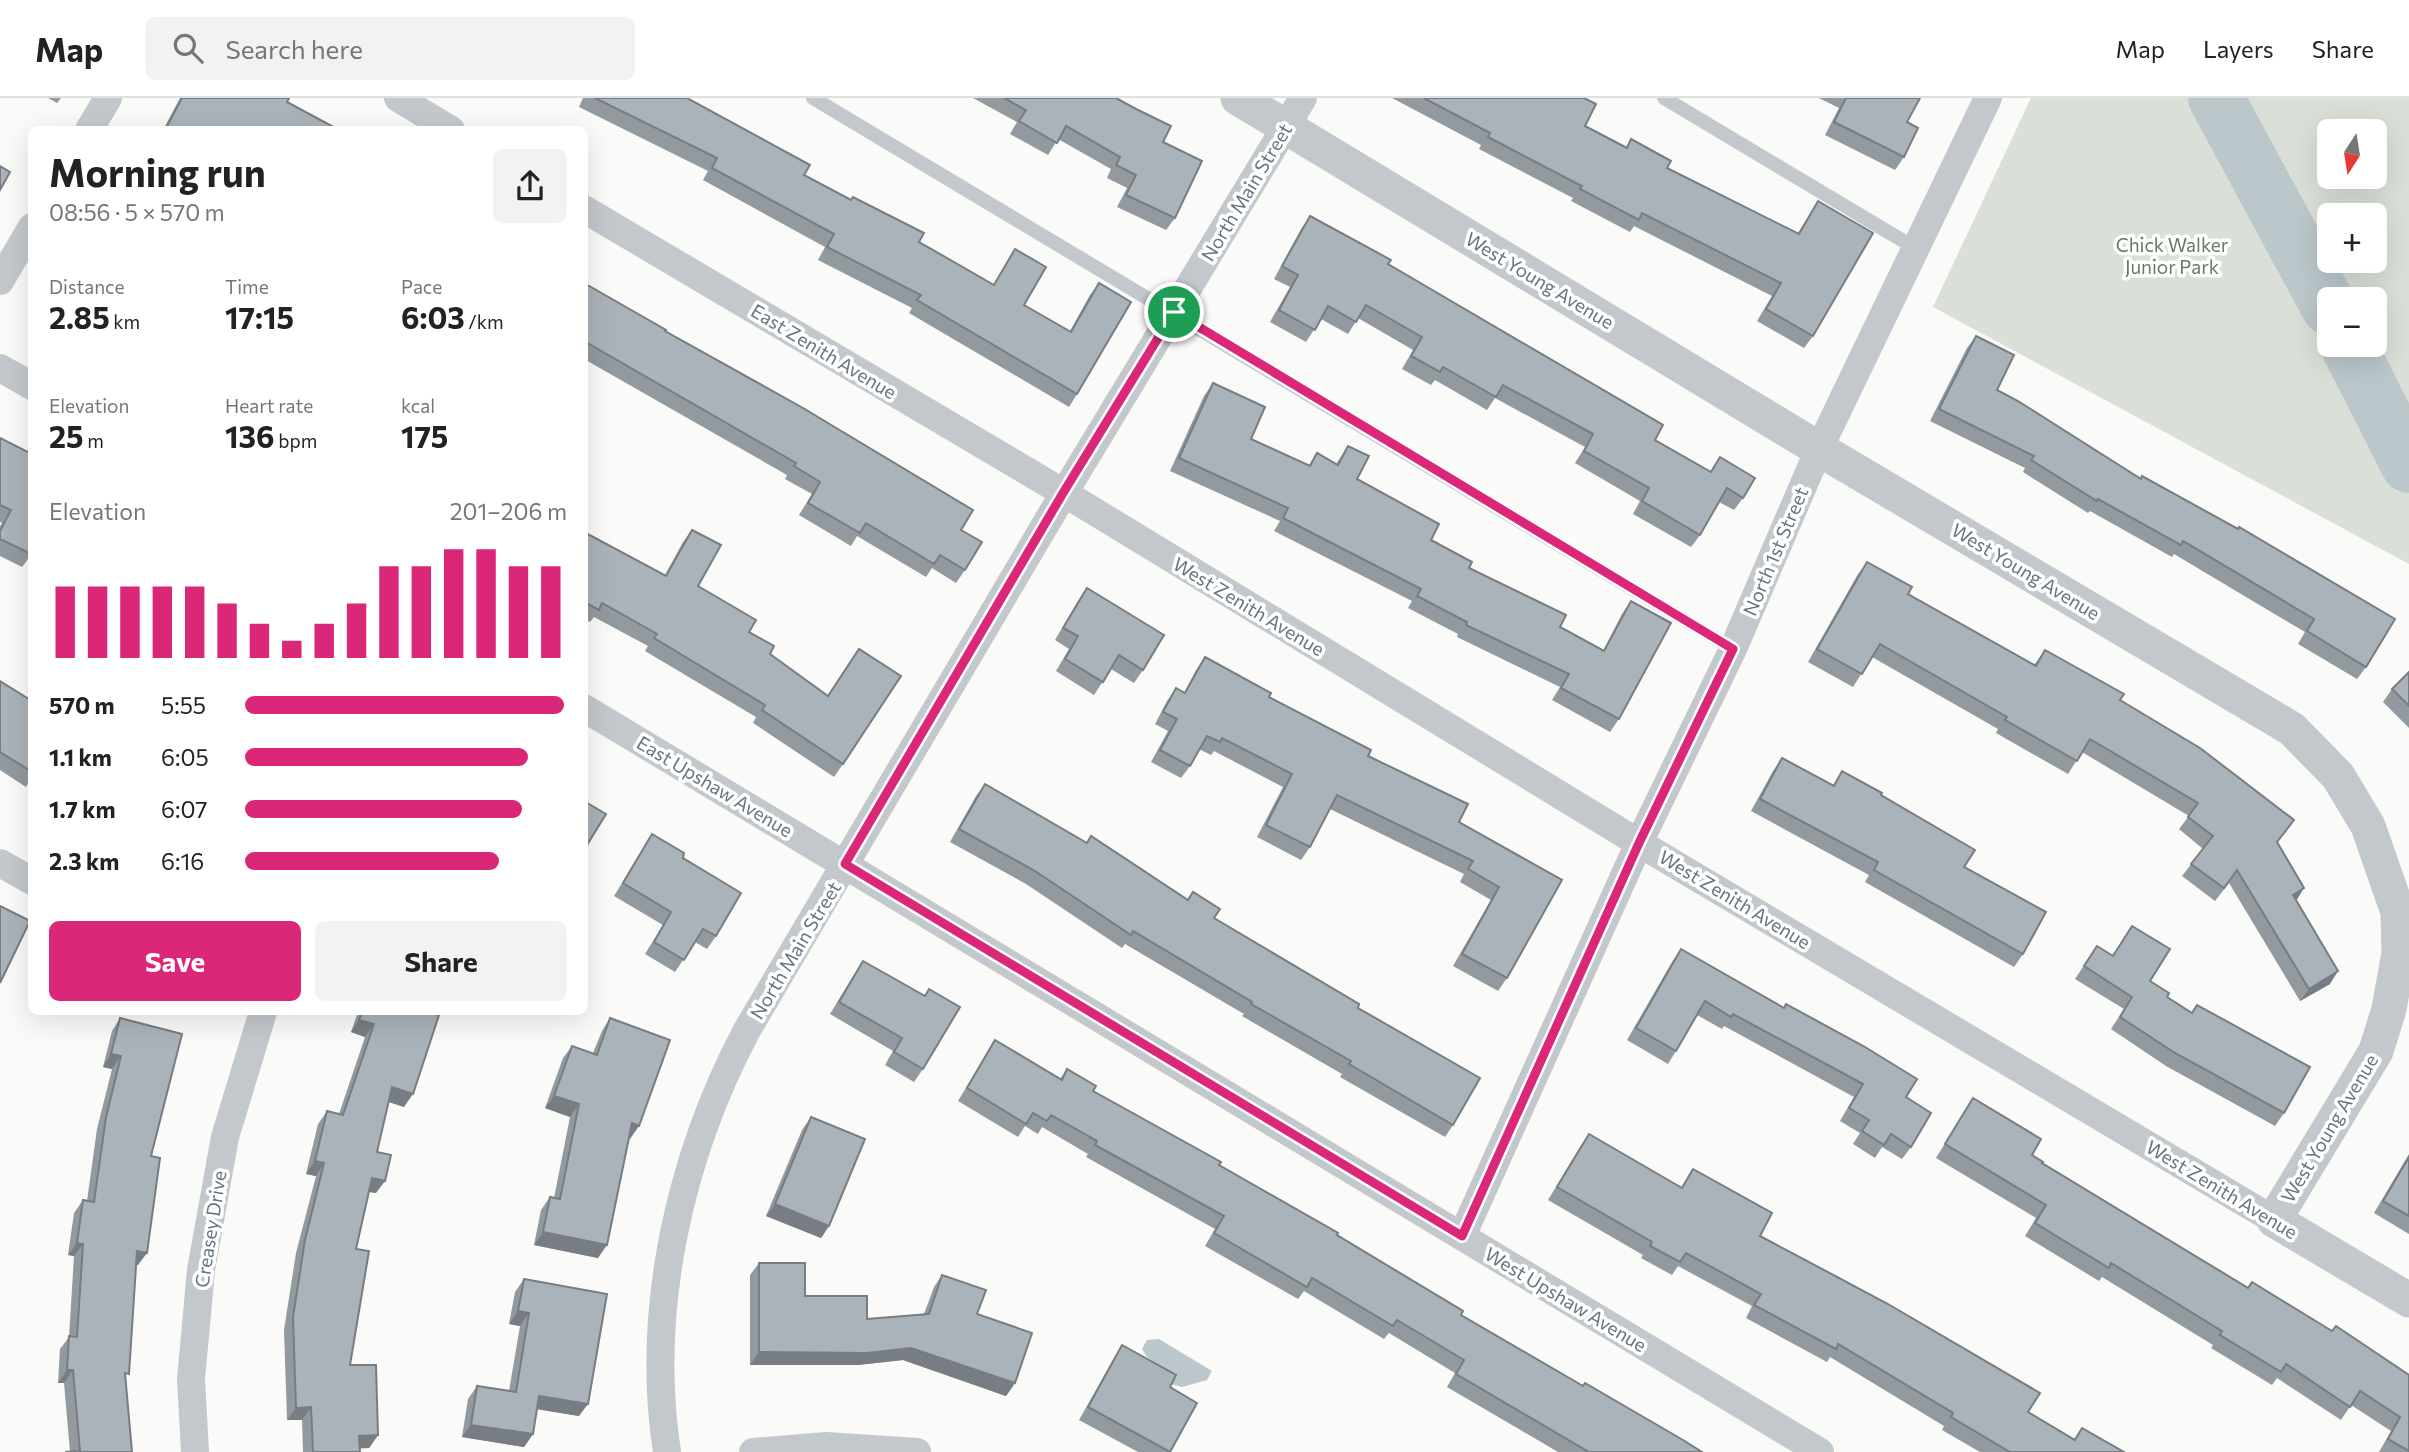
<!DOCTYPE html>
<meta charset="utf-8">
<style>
:root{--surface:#fff;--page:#f2f2f2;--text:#222;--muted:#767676;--line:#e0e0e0;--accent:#db2777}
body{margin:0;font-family:Commissioner,sans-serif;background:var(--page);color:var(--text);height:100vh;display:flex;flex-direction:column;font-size:26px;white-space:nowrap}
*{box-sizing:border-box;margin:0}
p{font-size:23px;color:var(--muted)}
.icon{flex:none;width:38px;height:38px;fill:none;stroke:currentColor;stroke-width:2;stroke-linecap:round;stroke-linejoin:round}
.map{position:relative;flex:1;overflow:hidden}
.drawer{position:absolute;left:28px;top:28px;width:560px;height:889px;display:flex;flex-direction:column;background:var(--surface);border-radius:10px;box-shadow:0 7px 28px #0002}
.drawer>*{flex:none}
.needle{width:46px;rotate:192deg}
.controls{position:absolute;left:2317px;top:21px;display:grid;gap:14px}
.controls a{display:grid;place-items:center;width:70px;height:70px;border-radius:10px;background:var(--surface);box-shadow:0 7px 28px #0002;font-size:35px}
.pin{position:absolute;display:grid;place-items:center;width:60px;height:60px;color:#fff;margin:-30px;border:4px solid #fff;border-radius:50%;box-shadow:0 2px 7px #0007}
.round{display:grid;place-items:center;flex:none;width:74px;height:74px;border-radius:10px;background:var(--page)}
.head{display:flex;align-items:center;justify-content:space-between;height:119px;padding:0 21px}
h1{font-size:38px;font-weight:700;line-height:52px}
.figures{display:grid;grid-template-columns:repeat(3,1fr);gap:10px;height:119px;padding:7px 21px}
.figures div{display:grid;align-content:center}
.figures b{font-size:30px;font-weight:700}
.figures small{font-size:19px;font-weight:400}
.figures p{font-size:19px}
.chart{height:196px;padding:14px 21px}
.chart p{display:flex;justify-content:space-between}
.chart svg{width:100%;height:126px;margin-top:7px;stroke:var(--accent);stroke-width:6}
.button{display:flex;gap:14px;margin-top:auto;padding:14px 21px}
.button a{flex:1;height:80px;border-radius:10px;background:var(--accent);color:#fff;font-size:28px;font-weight:700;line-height:80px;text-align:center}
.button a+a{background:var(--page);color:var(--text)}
ul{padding:0 21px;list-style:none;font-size:23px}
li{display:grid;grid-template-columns:112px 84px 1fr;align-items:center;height:52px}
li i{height:18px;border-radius:9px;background:var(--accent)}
header{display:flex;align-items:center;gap:42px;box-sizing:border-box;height:98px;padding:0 35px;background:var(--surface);border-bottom:2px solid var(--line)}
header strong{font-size:33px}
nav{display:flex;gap:38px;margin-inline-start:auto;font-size:24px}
.search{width:490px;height:63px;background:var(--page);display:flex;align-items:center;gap:18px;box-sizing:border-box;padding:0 24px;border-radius:10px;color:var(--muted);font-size:26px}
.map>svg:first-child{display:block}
.green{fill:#dadfd7;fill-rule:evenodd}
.water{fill:#bbc7cb}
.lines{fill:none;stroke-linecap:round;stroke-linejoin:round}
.river{stroke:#bbc7cb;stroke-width:56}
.service{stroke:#c3c8cc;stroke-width:14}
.minor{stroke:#c3c8cc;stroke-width:28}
.tertiary{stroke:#c3c8cc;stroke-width:35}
.wall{fill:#929a9f}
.shaded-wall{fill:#777d82}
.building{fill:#aab3b9;stroke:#777d82;stroke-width:2}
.route-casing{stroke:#fff;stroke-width:14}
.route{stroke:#db2777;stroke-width:9}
.labels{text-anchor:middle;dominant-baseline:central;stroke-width:7;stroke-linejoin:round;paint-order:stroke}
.street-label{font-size:19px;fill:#657683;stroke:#fff}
.park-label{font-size:19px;fill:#687a64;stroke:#fff}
</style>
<header>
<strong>Map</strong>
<div class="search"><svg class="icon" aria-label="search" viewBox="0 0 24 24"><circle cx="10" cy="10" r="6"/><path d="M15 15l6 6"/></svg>Search here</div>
<nav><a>Map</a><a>Layers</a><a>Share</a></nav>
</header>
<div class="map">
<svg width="2409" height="1354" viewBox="0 0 2409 1354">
<rect width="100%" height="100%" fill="#fafaf8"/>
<path class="green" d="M2031,0H2409V466L1933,209ZM2329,33H2375V79H2329ZM2329,117H2375V163H2329ZM2329,201H2375V247H2329Z"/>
<polygon class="water" points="1159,1241 1212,1273 1207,1282 1182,1289 1171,1286 1169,1275 1147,1259 1142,1251 1147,1242"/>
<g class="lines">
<g class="river">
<polyline points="2216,0 2329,209"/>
<polyline points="2348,247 2409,367"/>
</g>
<g class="service">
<polyline points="813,0 1733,551"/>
<polyline points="1664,0 1915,150"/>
</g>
<g class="minor">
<polyline points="398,0 451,32"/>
<polyline points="89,32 108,0"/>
<polyline points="584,111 1064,395 1639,745 2274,1122"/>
<polyline points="0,183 32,129"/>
<polyline points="0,270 32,288"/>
<polyline points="584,610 1820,1354"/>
<polyline points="0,765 32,783"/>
<polyline points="1462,1138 1639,745 1733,551 1819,351 1988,0"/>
<polyline points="195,1354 191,1281 201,1172 225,1039 263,914"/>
<path d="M667,1354C645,1212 680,1058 747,932L1064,395L1303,0"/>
<polyline points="753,1354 826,1348 917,1354"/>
</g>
<polyline class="tertiary" points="1238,0 1819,351 2292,631 2338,678 2368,728 2398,814 2399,855 2389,911 2376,953 2274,1122 2409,1202"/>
</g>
<g class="wall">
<polygon points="48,0 61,0 57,5"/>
<polygon points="180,0 289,0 287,4 339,32 163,32"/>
<polygon points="583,0 687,0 804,77 993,187 1015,151 1024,207 1070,233 1090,197 1099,185 1077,296 1069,309 909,215 912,210 818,162 825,149 703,82 708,73 579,9"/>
<polygon points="973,0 1116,0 1163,44 1175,120 1166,132 1117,109 1127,90 1107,80 1111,71 1058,41 1048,57 1010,36 1017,24"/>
<polygon points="1392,0 1584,0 1585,28 1626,50 1631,41 1667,70 1798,135 1818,103 1813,238 1804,250 1757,223 1772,198 1634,128 1630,134 1571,103 1573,100 1479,51 1481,47"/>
<polygon points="1819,0 1920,0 1907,24 1904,59 1895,72 1825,37 1839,10"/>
<polygon points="1310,118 1388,166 1655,342 1710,374 1720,359 1743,400 1734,412 1719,404 1700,437 1691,449 1633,416 1640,403 1575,365 1585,349 1495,300 1487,312 1435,282 1431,287 1402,271 1413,252 1358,220 1348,236 1321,221 1306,244 1270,224 1290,189 1274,181 1301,131"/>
<polygon points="584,185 665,233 961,432 965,472 956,485 932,470 926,479 857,438 851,448 799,417 812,396 785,381 787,377 584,261"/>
<polygon points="1976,238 1997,292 2141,380 2238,431 2366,569 2357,581 2298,546 2305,534 2174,456 2172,459 2090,413 2088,415 2023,374 2025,370 1930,323 1967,250"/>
<polygon points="1213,285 1251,341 1309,367 1317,355 1336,366 1348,348 1357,381 1431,442 1469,470 1560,529 1603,553 1622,516 1631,503 1619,621 1610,634 1552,602 1560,589 1457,539 1458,536 1408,510 1412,503 1274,433 1280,423 1170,373 1204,298"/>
<polygon points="0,340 32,456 22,469 0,458 0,428 2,425 0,424"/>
<polygon points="692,432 698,488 749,534 770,556 843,666 834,679 753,625 756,619 645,553 648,548 594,519 590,524 584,521 584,434 665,477 683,444"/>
<polygon points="1867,464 1908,496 2034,567 2045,552 2120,602 2278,744 2296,802 2330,886 2300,903 2229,785 2215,803 2182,778 2203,751 2179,731 2189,718 2082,654 2068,676 1996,635 1998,631 1872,559 1853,589 1808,564 1858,476"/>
<polygon points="1087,490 1143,572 1134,585 1111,571 1094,597 1056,573 1069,551 1055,542 1078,503"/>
<polygon points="1205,559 1368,658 1459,724 1562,782 1507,880 1498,893 1453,868 1491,802 1460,784 1464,776 1330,711 1310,749 1301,762 1257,739 1283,689 1214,653 1211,657 1199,651 1190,668 1181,680 1151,664 1168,633 1155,626 1167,603 1176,590 1184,595 1196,572"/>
<polygon points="2409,574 2409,630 2383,604 2392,591"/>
<polygon points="0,583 32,603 32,688 28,686 26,689 0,672"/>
<polygon points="1782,660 1833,687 1842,673 1881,697 1964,769 2023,856 2014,869 1865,784 1869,777 1751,713 1773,673"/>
<polygon points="985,686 1087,745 1188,802 1193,794 1214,820 1358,910 1453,1027 1445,1039 1340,979 1342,976 1242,918 1244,916 1125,846 1122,850 1026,786 950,744 976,698"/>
<polygon points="652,736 683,760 716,838 707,851 695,844 675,874 645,856 663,827 614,798 644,749"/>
<polygon points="2132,828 2150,883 2167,899 2191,915 2197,907 2284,1015 2275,1028 2166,968 2111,931 2124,911 2075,881 2097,848 2112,858"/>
<polygon points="1681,851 1906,999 1911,1049 1902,1061 1882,1049 1875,1060 1853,1046 1860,1035 1840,1023 1854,999 1724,928 1722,931 1697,917 1676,953 1668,966 1627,942 1672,864"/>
<polygon points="863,863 924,898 929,891 923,971 914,984 885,967 893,953 830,916 855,875"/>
<polygon points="358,914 428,914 404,1009 389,1004 377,1054 376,1095 369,1094 356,1151 350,1267 378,1337 369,1350 360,1350 360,1354 303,1354 302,1322 287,1322 284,1232 296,1155 316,1078 306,1076 318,1026 327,1013 339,1016 365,939 351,934"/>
<polygon points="120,920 151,1058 138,1167 136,1167 125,1282 132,1354 70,1354 64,1285 58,1285 60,1251 69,1239 74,1158 68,1157 74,1115 83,1102 87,1103 97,1031 112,971 103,969 112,933"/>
<polygon points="610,920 630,1041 629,1040 598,1160 534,1147 541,1112 550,1099 554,1100 570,1019 545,1010 563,960 572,948 593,955 602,933"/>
<polygon points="995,942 1060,981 1067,971 1093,993 1337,1137 1461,1217 1583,1288 1702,1354 1558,1354 1447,1289 1455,1275 1389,1235 1384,1241 1304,1193 1298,1201 1205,1148 1215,1131 1086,1059 1088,1056 1042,1029 1038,1036 1025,1028 1018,1039 958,1003"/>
<polygon points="1973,1000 2032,1057 2042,1065 2248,1189 2332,1233 2409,1277 2409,1354 2379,1354 2391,1333 2351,1307 2341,1322 2277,1280 2272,1287 2211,1250 2213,1247 2102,1179 2099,1183 2025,1138 2036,1120 1936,1060"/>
<polygon points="811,1019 829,1128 821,1140 766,1118 802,1032"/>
<polygon points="1589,1036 1681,1090 1693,1071 1760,1138 2028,1314 2074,1341 2082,1330 2124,1354 1980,1354 1942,1332 1944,1328 1830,1259 1827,1264 1746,1220 1752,1208 1678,1168 1672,1177 1641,1160 1643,1157 1548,1102 1580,1049"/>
<polygon points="2409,1056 2409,1136 2374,1115"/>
<polygon points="759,1165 805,1198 867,1221 924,1216 934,1189 942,1177 977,1216 1015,1285 1006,1298 903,1262 858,1267 750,1267 750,1177"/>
<polygon points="524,1181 579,1318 537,1311 533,1336 524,1349 462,1339 468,1301 477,1288 509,1293 520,1228 509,1226 515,1194"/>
<polygon points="1122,1247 1170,1289 1170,1354 1138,1354 1079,1322 1114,1260"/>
</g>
<g class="shaded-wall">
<polygon points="2304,790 2296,803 2293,797"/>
<polygon points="2338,873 2330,886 2300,903 2309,891"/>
<polygon points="359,922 374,926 365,939 351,934"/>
<polygon points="111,956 121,958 112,971 103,969"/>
<polygon points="392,989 413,996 404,1009 383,1002"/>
<polygon points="554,998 579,1006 570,1019 545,1010"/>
<polygon points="632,1025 639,1028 630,1041 623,1038"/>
<polygon points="315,1063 324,1065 316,1078 306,1076"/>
<polygon points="372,1080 385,1083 376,1095 363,1093"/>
<polygon points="775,1106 829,1128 821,1140 766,1118"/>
<polygon points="543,1134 607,1147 598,1160 534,1147"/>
<polygon points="77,1145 83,1146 74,1158 68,1157"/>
<polygon points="137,1153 147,1155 138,1167 128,1166"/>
<polygon points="518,1213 529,1215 520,1228 509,1226"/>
<polygon points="911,1250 1015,1285 1006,1298 903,1262 858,1267 750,1267 759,1254"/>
<polygon points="67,1272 73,1272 64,1285 58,1285"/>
<polygon points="539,1298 588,1306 579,1318 530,1310"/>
<polygon points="311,1309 302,1322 287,1322 296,1310"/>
<polygon points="471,1327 533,1336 524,1349 462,1339"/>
<polygon points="378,1337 369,1350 350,1351 359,1338"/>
</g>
<g class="building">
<polygon points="182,0 289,0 287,4 339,32 168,32 166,30"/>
<polygon points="595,0 687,0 810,67 804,77 851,102 853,99 924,135 919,144 994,187 1015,151 1046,169 1024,207 1071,234 1099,185 1131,204 1077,296 917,202 921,197 827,149 834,136 712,70 717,60"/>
<polygon points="1004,0 1116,0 1136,11 1171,28 1163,44 1202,63 1175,120 1126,97 1136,77 1116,67 1120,59 1066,28 1057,45 1019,23 1026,12"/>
<polygon points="1424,0 1584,0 1596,6 1585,28 1627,50 1631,41 1671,63 1667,70 1799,136 1818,103 1873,135 1813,238 1766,211 1781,185 1642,115 1639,122 1580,91 1582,88 1488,39 1490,35"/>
<polygon points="1846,0 1920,0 1907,24 1918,30 1904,59 1834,24"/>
<polygon points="0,68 10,74 0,92"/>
<polygon points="1310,118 1391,162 1388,166 1663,327 1655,342 1711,374 1720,359 1755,380 1743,400 1727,390 1700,437 1642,403 1649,390 1584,353 1593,336 1503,287 1496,299 1443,269 1440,274 1411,258 1422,239 1366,207 1356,224 1328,208 1315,232 1279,212 1298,177 1282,168"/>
<polygon points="584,185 666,232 665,233 803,310 973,412 961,432 982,444 965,472 940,457 934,466 866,425 860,435 808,405 820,384 794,368 796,365 584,243"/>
<polygon points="1976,238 2014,257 1997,292 2018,303 2141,381 2142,378 2238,431 2239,429 2395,521 2366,569 2307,533 2314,521 2183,443 2181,447 2098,401 2097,403 2031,362 2034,358 1939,311"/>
<polygon points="1213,285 1265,309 1251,341 1310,368 1317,355 1338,367 1348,348 1369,358 1357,381 1439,426 1431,442 1472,464 1469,470 1566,517 1560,529 1604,553 1631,503 1671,525 1619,621 1561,590 1569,576 1466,527 1467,524 1417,498 1421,491 1283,420 1288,410 1179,360"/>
<polygon points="0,340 32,356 31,456 0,441 0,433 11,412 0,407"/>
<polygon points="692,432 721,447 698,488 756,522 749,534 774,548 770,556 828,598 859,551 901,578 843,666 762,612 765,607 654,540 657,536 602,505 599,512 584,504 584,434 666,478"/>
<polygon points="1867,464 1912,489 1908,496 2036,568 2045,552 2124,596 2120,602 2200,650 2294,722 2277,744 2304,790 2293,797 2338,873 2309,891 2237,772 2224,790 2191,766 2213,738 2188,719 2198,705 2090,641 2077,663 2005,622 2007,619 1880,546 1862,576 1817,551"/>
<polygon points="1087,490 1164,537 1143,572 1119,557 1103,584 1065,561 1078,538 1063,530"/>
<polygon points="1205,559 1271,595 1269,599 1371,652 1368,658 1468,706 1459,724 1562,782 1507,880 1462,856 1499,789 1468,771 1473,763 1337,697 1310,749 1266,727 1292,676 1222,640 1220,644 1207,638 1190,668 1160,652 1177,621 1163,614 1176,590 1185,595"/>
<polygon points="2409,574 2409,608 2392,591"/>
<polygon points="0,583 32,603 32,674 0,654"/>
<polygon points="1782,660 1834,688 1842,673 1882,695 1881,697 1975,752 1964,769 2046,814 2023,856 1874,772 1878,764 1760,701"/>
<polygon points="985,686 1087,745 1091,738 1188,802 1193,794 1220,811 1214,820 1359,906 1358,910 1480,980 1453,1027 1349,966 1351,963 1251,906 1252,904 1133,833 1131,837 1035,773 959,731"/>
<polygon points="584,703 606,716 584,752"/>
<polygon points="652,736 684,755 683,760 741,795 716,838 703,831 684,862 654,844 671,814 623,785"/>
<polygon points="0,808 30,823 0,885"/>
<polygon points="2132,828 2170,851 2150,883 2169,895 2167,899 2192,915 2197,907 2310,969 2284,1015 2175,955 2120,919 2132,899 2084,868 2097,848 2113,858"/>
<polygon points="1681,851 1784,910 1786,906 1865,949 1917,981 1906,999 1931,1015 1911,1049 1891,1036 1884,1047 1862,1033 1869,1022 1849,1010 1863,986 1733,916 1731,919 1705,903 1676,953 1636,930"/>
<polygon points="863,863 925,898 929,891 960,909 923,971 894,954 902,940 839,904"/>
<polygon points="362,914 428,914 439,917 413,996 392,989 377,1054 391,1057 385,1083 372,1080 356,1151 369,1153 350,1267 376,1267 378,1337 359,1338 360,1354 313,1354 311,1309 296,1310 293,1219 305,1142 324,1065 315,1063 327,1013 343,1017 374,926 359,922"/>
<polygon points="120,920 182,936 151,1058 160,1060 147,1155 137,1153 129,1276 125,1275 132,1354 65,1354 80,1353 73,1272 67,1272 69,1238 77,1239 83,1146 77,1145 83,1102 94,1104 106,1019 121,958 111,956"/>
<polygon points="610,920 670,942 639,1028 632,1025 607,1147 543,1134 550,1099 560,1101 579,1006 554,998 572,948 597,957"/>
<polygon points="995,942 1062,982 1067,971 1096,988 1093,993 1221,1064 1219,1067 1338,1135 1337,1137 1463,1213 1461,1217 1583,1288 1585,1285 1683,1342 1702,1354 1589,1354 1456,1276 1464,1262 1397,1222 1393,1228 1312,1180 1307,1189 1214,1135 1224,1118 1095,1047 1097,1043 1051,1017 1047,1023 1033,1015 1026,1026 967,990"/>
<polygon points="1973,1000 2041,1041 2032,1057 2043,1064 2042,1065 2248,1190 2252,1184 2332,1233 2336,1228 2409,1277 2409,1353 2388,1341 2400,1319 2360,1293 2350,1309 2286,1266 2281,1274 2220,1237 2222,1233 2111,1165 2109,1170 2035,1125 2046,1107 1945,1046"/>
<polygon points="811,1019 865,1041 829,1128 775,1106"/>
<polygon points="1589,1036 1682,1090 1693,1071 1772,1115 1760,1138 1888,1206 2040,1295 2028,1314 2075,1342 2082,1330 2124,1354 2010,1354 1951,1319 1953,1315 1838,1246 1836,1251 1754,1207 1761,1196 1686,1155 1680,1164 1650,1148 1652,1144 1557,1089"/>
<polygon points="2409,1059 2409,1118 2383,1103"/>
<polygon points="759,1165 805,1165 805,1198 867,1198 867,1221 929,1216 942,1177 986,1192 977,1216 1032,1235 1015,1285 911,1250 867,1255 759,1254"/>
<polygon points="524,1181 607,1196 588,1306 539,1298 533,1336 471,1327 477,1288 516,1294 529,1215 518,1213"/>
<polygon points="1122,1247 1176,1277 1170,1289 1197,1305 1170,1354 1088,1309"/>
</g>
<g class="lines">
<defs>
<polygon id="route" points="1174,214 1733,551 1639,745 1462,1138 845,766 1063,395"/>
</defs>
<use href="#route" class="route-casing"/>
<use href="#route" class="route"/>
</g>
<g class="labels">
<g class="street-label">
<text transform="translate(1246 94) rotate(-59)">North Main Street</text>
<text transform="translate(1540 182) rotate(31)">West Young Avenue</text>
<text transform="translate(824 253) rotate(31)">East Zenith Avenue</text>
<text transform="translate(1775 453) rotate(-67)">North 1st Street</text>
<text transform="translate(2026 473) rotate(31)">West Young Avenue</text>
<text transform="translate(1249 508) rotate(31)">West Zenith Avenue</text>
<text transform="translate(715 688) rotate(31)">East Upshaw Avenue</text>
<text transform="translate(1735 801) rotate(31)">West Zenith Avenue</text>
<text transform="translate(795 852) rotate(-59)">North Main Street</text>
<text transform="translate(2329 1030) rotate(-59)">West Young Avenue</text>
<text transform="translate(2222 1091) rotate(31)">West Zenith Avenue</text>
<text transform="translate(210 1131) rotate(-81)">Creasey Drive</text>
<text transform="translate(1566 1201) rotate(31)">West Upshaw Avenue</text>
</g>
<g class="park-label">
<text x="2172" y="146">Chick Walker<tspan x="2172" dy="22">Junior Park</tspan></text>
</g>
</g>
</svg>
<div class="controls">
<a><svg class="needle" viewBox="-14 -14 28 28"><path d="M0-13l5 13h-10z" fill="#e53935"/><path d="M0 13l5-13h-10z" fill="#767676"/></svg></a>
<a>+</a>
<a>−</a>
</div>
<div class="pin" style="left:1174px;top:214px;background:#1e9e55"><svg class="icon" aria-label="arrive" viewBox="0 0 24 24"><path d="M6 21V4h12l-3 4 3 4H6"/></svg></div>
<section class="drawer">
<div class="head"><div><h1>Morning run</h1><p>08:56 · 5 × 570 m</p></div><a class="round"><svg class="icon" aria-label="share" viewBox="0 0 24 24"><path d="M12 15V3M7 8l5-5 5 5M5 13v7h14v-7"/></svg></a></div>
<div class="figures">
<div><p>Distance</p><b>2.85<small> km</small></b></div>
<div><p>Time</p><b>17:15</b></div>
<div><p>Pace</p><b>6:03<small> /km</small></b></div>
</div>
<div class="figures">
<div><p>Elevation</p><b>25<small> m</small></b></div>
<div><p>Heart rate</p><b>136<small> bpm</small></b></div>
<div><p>kcal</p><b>175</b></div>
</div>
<div class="chart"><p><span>Elevation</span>201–206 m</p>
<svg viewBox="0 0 160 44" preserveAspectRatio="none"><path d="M5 44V19M15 44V19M25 44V19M35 44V19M45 44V19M55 44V25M65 44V32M75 44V38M85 44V32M95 44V25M105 44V12M115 44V12M125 44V6M135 44V6M145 44V12M155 44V12"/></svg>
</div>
<ul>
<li><b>570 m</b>5:55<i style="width:99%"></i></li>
<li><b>1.1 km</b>6:05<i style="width:88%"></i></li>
<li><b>1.7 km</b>6:07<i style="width:86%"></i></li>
<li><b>2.3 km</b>6:16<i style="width:79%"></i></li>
</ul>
<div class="button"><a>Save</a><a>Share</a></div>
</section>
</div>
